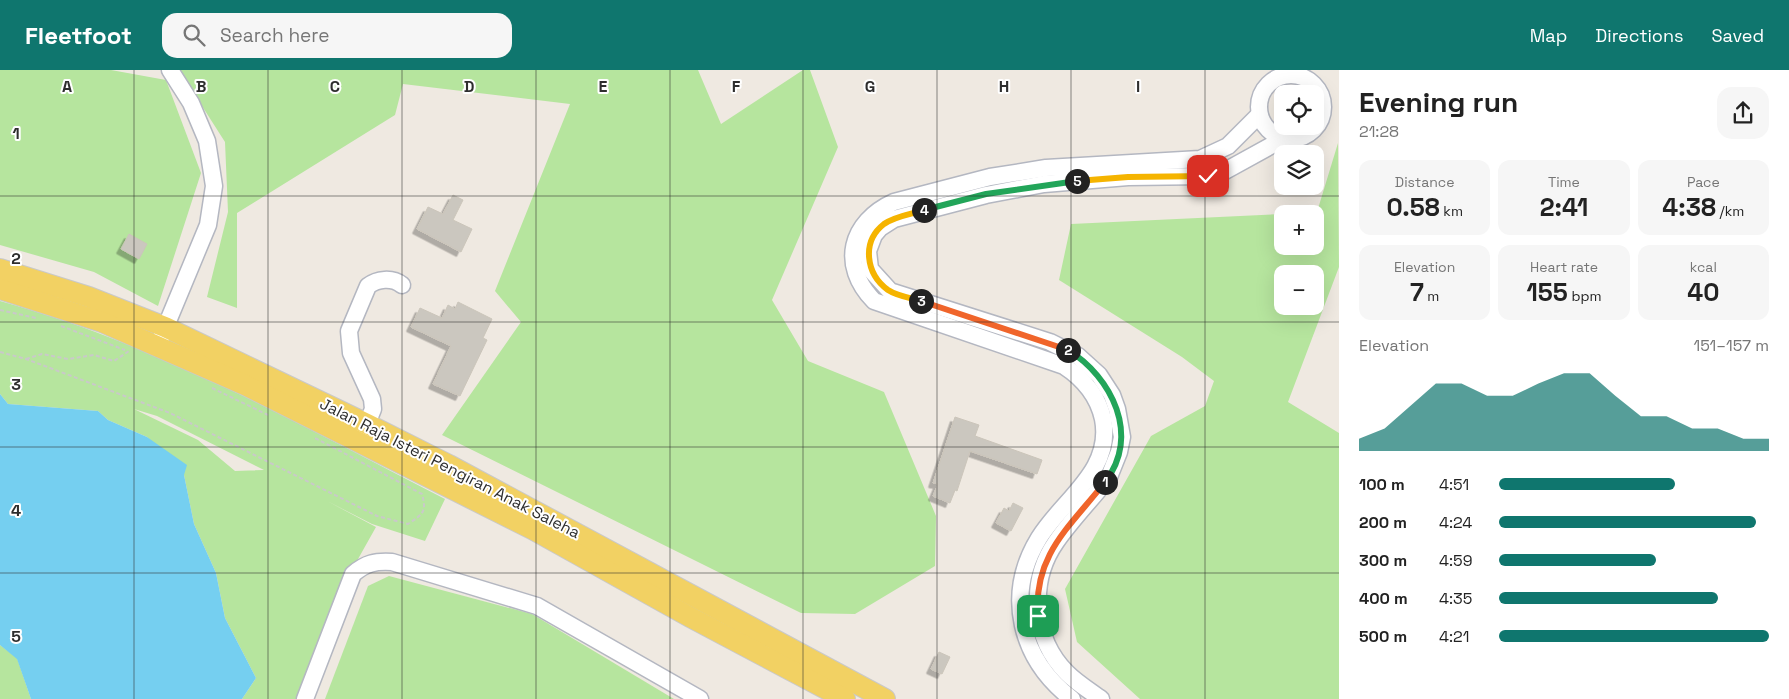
<!DOCTYPE html>
<meta charset="utf-8">
<style>
:root{--surface:#fff;--page:#f6f6f6;--text:#222;--muted:#767676;--accent:#0f766e}
body{margin:0;font-family:"Space Grotesk",sans-serif;background:var(--page);color:var(--text);height:100vh;display:flex;flex-direction:column;font-size:19px;white-space:nowrap}
*{box-sizing:border-box;margin:0}
p{font-size:16px;color:var(--muted)}
.icon{flex:none;width:28px;height:28px;fill:none;stroke:currentColor;stroke-width:2;stroke-linecap:round;stroke-linejoin:round}
.map{position:relative;flex:1;overflow:hidden}
.details{display:flex;flex-direction:column;background:var(--surface);width:450px}
.details>*{flex:none}
.buttons{position:absolute;left:1274px;top:15px;display:grid;gap:10px}
.buttons a{display:grid;place-items:center;width:50px;height:50px;border-radius:10px;background:var(--surface);box-shadow:0 5px 20px #0002;font-size:25px}
.pin{position:absolute;display:grid;place-items:center;width:42px;height:42px;color:#fff;margin:-21px;border-radius:10px;box-shadow:0 2px 8px #0006}
.km{position:absolute;width:25px;height:25px;margin:-12px;border-radius:50%;background:#222;color:#fff;font-size:14px;line-height:25px;text-align:center}
.round{display:grid;place-items:center;flex:none;width:52px;height:52px;border-radius:15px;background:var(--page)}
.head{display:flex;align-items:center;justify-content:space-between;height:85px;padding:0 20px}
h1{font-size:28px;font-weight:700;line-height:38px}
.stats{display:grid;grid-template-columns:repeat(3,1fr);gap:8px;height:85px;padding:5px 20px}
.stats div{display:grid;align-content:center;border-radius:12px;background:var(--page);text-align:center}
.stats b{font-size:25px;font-weight:700}
.stats small{font-size:14px;font-weight:400}
.stats p{font-size:14px}
.chart{height:140px;padding:10px 20px}
.chart p{display:flex;justify-content:space-between}
.chart svg{width:100%;height:90px;margin-top:5px;fill:var(--accent);opacity:.7}
ul{padding:0 20px;list-style:none;font-size:16px}
li{display:grid;grid-template-columns:80px 60px 1fr;align-items:center;height:38px}
li i{height:12px;border-radius:6px;background:var(--accent)}
header{display:flex;align-items:center;gap:30px;box-sizing:border-box;height:70px;padding:0 25px;background:var(--accent);color:#fff}
header strong{font-size:24px}
nav{display:flex;gap:28px;margin-inline-start:auto;font-size:18px}
.search{width:350px;height:45px;background:var(--page);display:flex;align-items:center;gap:12px;box-sizing:border-box;padding:0 18px;border-radius:15px;color:var(--muted);font-size:19px}
main{display:flex;flex:1;min-height:0}
.map>svg:first-child{display:block}
.green{fill:#b6e59e;fill-rule:evenodd}
.water{fill:#75cff0}
.building{fill:#cbc7bf;stroke:#cbc5ba;filter:url(#shadow)}
.lines{fill:none;stroke-linecap:round;stroke-linejoin:round}
.minor-casing{stroke:#b4b7c1;stroke-width:19}
.major-casing{stroke:#c9c9c9;stroke-width:22}
.path{stroke:#c9c9c9;stroke-width:2;stroke-dasharray:4 2.5;stroke-linecap:butt}
.minor{stroke:#fff;stroke-width:16}
.major{stroke:#f2d163;stroke-width:20}
.split-1-casing{stroke:#fff;stroke-width:10}
.split-2-casing{stroke:#fff;stroke-width:10}
.split-3-casing{stroke:#fff;stroke-width:10}
.split-4-casing{stroke:#fff;stroke-width:10}
.split-5-casing{stroke:#fff;stroke-width:10}
.split-6-casing{stroke:#fff;stroke-width:10}
.split-1{stroke:#f0652b;stroke-width:6}
.split-2{stroke:#22a559;stroke-width:6}
.split-3{stroke:#f0652b;stroke-width:6}
.split-4{stroke:#f5b400;stroke-width:6}
.split-5{stroke:#22a559;stroke-width:6}
.split-6{stroke:#f5b400;stroke-width:6}
.grid{fill:none;stroke:#2e2e2e;stroke-width:1;stroke-opacity:0.55}
.labels{text-anchor:middle;dominant-baseline:central;stroke-width:4;stroke-linejoin:round;paint-order:stroke}
.street-label{font-size:16px;fill:#2e2e2e;stroke:#fff}
.grid-label{font-size:16px;text-anchor:middle;font-weight:bold;fill:#2e2e2e;stroke:#fff;stroke-width:4;stroke-linejoin:round;paint-order:stroke}
</style>
<header>
<strong>Fleetfoot</strong>
<div class="search"><svg class="icon" aria-label="search" viewBox="0 0 24 24"><circle cx="10" cy="10" r="6"/><path d="M15 15l6 6"/></svg>Search here</div>
<nav><a>Map</a><a>Directions</a><a>Saved</a></nav>
</header>
<main>
<div class="map">
<svg width="1339" height="629" viewBox="0 0 1339 629">
<defs>
<filter id="shadow"><feDropShadow dx="-4.5" dy="4.5" stdDeviation="0" flood-color="#0004"/></filter>
</defs>
<rect width="100%" height="100%" fill="#efe9e1"/>
<g class="green">
<polygon points="0,0 111,0 166,10 201,103 158,236 94,202 0,175"/>
<polygon points="179,0 698,0 721,54 803,0 810,0 838,77 772,230 808,291 884,322 936,446 935,496 855,544 801,543 442,365 521,252 495,221 570,34 403,14 395,45 237,143 237,238 207,227 228,142 225,72"/>
<path d="M1338,73L1339,197L1288,332L1339,363V629H1140L1077,572L1065,519L1151,366L1205,336L1214,311L1182,287L1059,210L1071,154L1282,144V176H1315V144H1292L1317,142ZM1282,204H1315V236H1282Z"/>
<path d="M0,231C157,274 301,355 445,429L425,471L372,454L327,431L376,457L335,530L298,629H242L256,608L225,548L216,503L194,454L184,405L147,367L108,350L98,341L8,334L0,324ZM134,339L157,346L264,400L235,401L198,370Z"/>
<polygon points="389,506 532,544 674,629 325,629 368,516"/>
<polygon points="0,575 17,588 31,629 0,629"/>
</g>
<polygon class="water" points="0,324 8,334 98,341 108,350 147,367 187,395 184,405 194,454 216,503 225,548 256,608 242,629 31,629 17,589 0,575"/>
<g class="building">
<polygon points="453,125 463,130 453,150 472,159 461,182 417,159 428,137 443,144"/>
<polygon points="129,164 147,174 139,189 121,179"/>
<polygon points="458,232 492,249 483,268 487,270 460,326 433,314 451,276 411,257 420,238 442,248 448,235 455,239"/>
<polygon points="955,347 979,355 975,366 1042,390 1037,404 970,381 957,421 955,420 950,433 933,426 938,414 933,413"/>
<polygon points="1013,433 1023,438 1011,461 996,453 1004,438 1009,441"/>
<polygon points="939,582 950,587 942,604 931,599"/>
</g>
<g class="lines">
<defs>
<g id="minor">
<circle cx="1291" cy="37" r="32"/>
<polyline points="161,268 208,155 214,116 207,71 191,33 170,0"/>
<path d="M363,364L373,339L372,329L351,283L349,261L368,216C377,209 392,207 402,215"/>
<path d="M305,629L353,504C366,493 375,491 392,492L537,536L700,629"/>
<path d="M1072,629C1020,589 1004,525 1039,468C1063,429 1113,401 1103,349C1098,326 1084,309 1064,296L874,231C839,195 850,152 894,132L990,107L1046,98L1200,89L1228,76L1259,45"/>
<path d="M1101,629C1090,621 1077,613 1067,603C1033,569 1028,512 1056,472C1072,449 1092,429 1109,407L1119,382L1122,367L1117,339L1112,325L1099,305L1078,286L1050,272L890,221L870,199L868,181L874,165L880,158L894,149L986,125L1044,114L1128,107L1208,106L1225,101L1283,69"/>
</g>
<g id="major">
<polyline points="0,199 89,227 165,257 367,354 449,395 885,629"/>
<polyline points="0,219 102,252 245,315 532,459 690,547 845,629"/>
</g>
</defs>
<use href="#minor" class="minor-casing"/>
<use href="#major" class="major-casing"/>
<g class="path">
<polyline points="0,240 36,248"/>
<polyline points="61,256 125,280"/>
<path d="M0,282L26,289L170,343L377,446L408,454C423,444 427,442 422,424L315,368"/>
<polyline points="26,289 42,284 68,289 94,285 114,291 129,281"/>
<polyline points="212,318 268,345"/>
</g>
<use href="#minor" class="minor"/>
<use href="#major" class="major"/>
</g>
<g class="lines">
<defs>
<path id="split-1" d="M1038,546C1033,484 1071,456 1105,412"/>
<path id="split-2" d="M1068,280C1112,307 1141,366 1105,412"/>
<polyline id="split-3" points="921,231 1068,280"/>
<path id="split-4" d="M921,231C911,228 897,226 888,220C866,204 861,172 884,154C895,146 912,144 924,140"/>
<polyline id="split-5" points="924,140 986,124 1077,111"/>
<polyline id="split-6" points="1077,111 1128,107 1208,106"/>
</defs>
<use href="#split-1" class="split-1-casing"/>
<use href="#split-2" class="split-2-casing"/>
<use href="#split-3" class="split-3-casing"/>
<use href="#split-4" class="split-4-casing"/>
<use href="#split-5" class="split-5-casing"/>
<use href="#split-6" class="split-6-casing"/>
<use href="#split-1" class="split-1"/>
<use href="#split-2" class="split-2"/>
<use href="#split-3" class="split-3"/>
<use href="#split-4" class="split-4"/>
<use href="#split-5" class="split-5"/>
<use href="#split-6" class="split-6"/>
</g>
<path class="grid" d="M134,0V629M268,0V629M402,0V629M536,0V629M670,0V629M803,0V629M937,0V629M1071,0V629M1205,0V629M0,126H1339M0,252H1339M0,377H1339M0,503H1339"/>
<g class="labels">
<g class="street-label">
<text transform="translate(450 398) rotate(27)">Jalan Raja Isteri Pengiran Anak Saleha</text>
</g>
</g>
<g class="grid-label">
<text x="67" y="22">A</text>
<text x="201" y="22">B</text>
<text x="335" y="22">C</text>
<text x="469" y="22">D</text>
<text x="603" y="22">E</text>
<text x="736" y="22">F</text>
<text x="870" y="22">G</text>
<text x="1004" y="22">H</text>
<text x="1138" y="22">I</text>
<text x="16" y="69">1</text>
<text x="16" y="194">2</text>
<text x="16" y="320">3</text>
<text x="16" y="446">4</text>
<text x="16" y="572">5</text>
</g>
</svg>
<div class="buttons">
<a><svg class="icon" aria-label="locate" viewBox="0 0 24 24"><circle cx="12" cy="12" r="6"/><path d="M12 2v4M12 18v4M2 12h4M18 12h4"/></svg></a>
<a><svg class="icon" aria-label="layers" viewBox="0 0 24 24"><path d="M12 4l9 5-9 5-9-5zM3 14l9 5 9-5"/></svg></a>
<a>+</a>
<a>−</a>
</div>
<div class="pin" style="left:1038px;top:546px;background:#1e9e55"><svg class="icon" aria-label="arrive" viewBox="0 0 24 24"><path d="M6 21V4h12l-3 4 3 4H6"/></svg></div>
<div class="pin" style="left:1208px;top:106px;background:#d93025"><svg class="icon" aria-label="check" viewBox="0 0 24 24"><path d="M5 12l5 5 9-10"/></svg></div>
<b class="km" style="left:1105px;top:412px">1</b>
<b class="km" style="left:1068px;top:280px">2</b>
<b class="km" style="left:921px;top:231px">3</b>
<b class="km" style="left:924px;top:140px">4</b>
<b class="km" style="left:1077px;top:111px">5</b>
</div>
<section class="details">
<div class="head"><div><h1>Evening run</h1><p>21:28</p></div><a class="round"><svg class="icon" aria-label="share" viewBox="0 0 24 24"><path d="M12 15V3M7 8l5-5 5 5M5 13v7h14v-7"/></svg></a></div>
<div class="stats">
<div><p>Distance</p><b>0.58<small> km</small></b></div>
<div><p>Time</p><b>2:41</b></div>
<div><p>Pace</p><b>4:38<small> /km</small></b></div>
</div>
<div class="stats">
<div><p>Elevation</p><b>7<small> m</small></b></div>
<div><p>Heart rate</p><b>155<small> bpm</small></b></div>
<div><p>kcal</p><b>40</b></div>
</div>
<div class="chart"><p><span>Elevation</span>151–157 m</p>
<svg viewBox="0 0 160 44" preserveAspectRatio="none"><path d="M0 44V38L10 33L20 22L30 11L40 11L50 17L60 17L70 11L80 6L90 6L100 17L110 27L120 27L130 33L140 33L150 38L160 38V44z"/></svg>
</div>
<ul>
<li><b>100 m</b>4:51<i style="width:65%"></i></li>
<li><b>200 m</b>4:24<i style="width:95%"></i></li>
<li><b>300 m</b>4:59<i style="width:58%"></i></li>
<li><b>400 m</b>4:35<i style="width:81%"></i></li>
<li><b>500 m</b>4:21<i style="width:100%"></i></li>
</ul>
</section>
</main>
